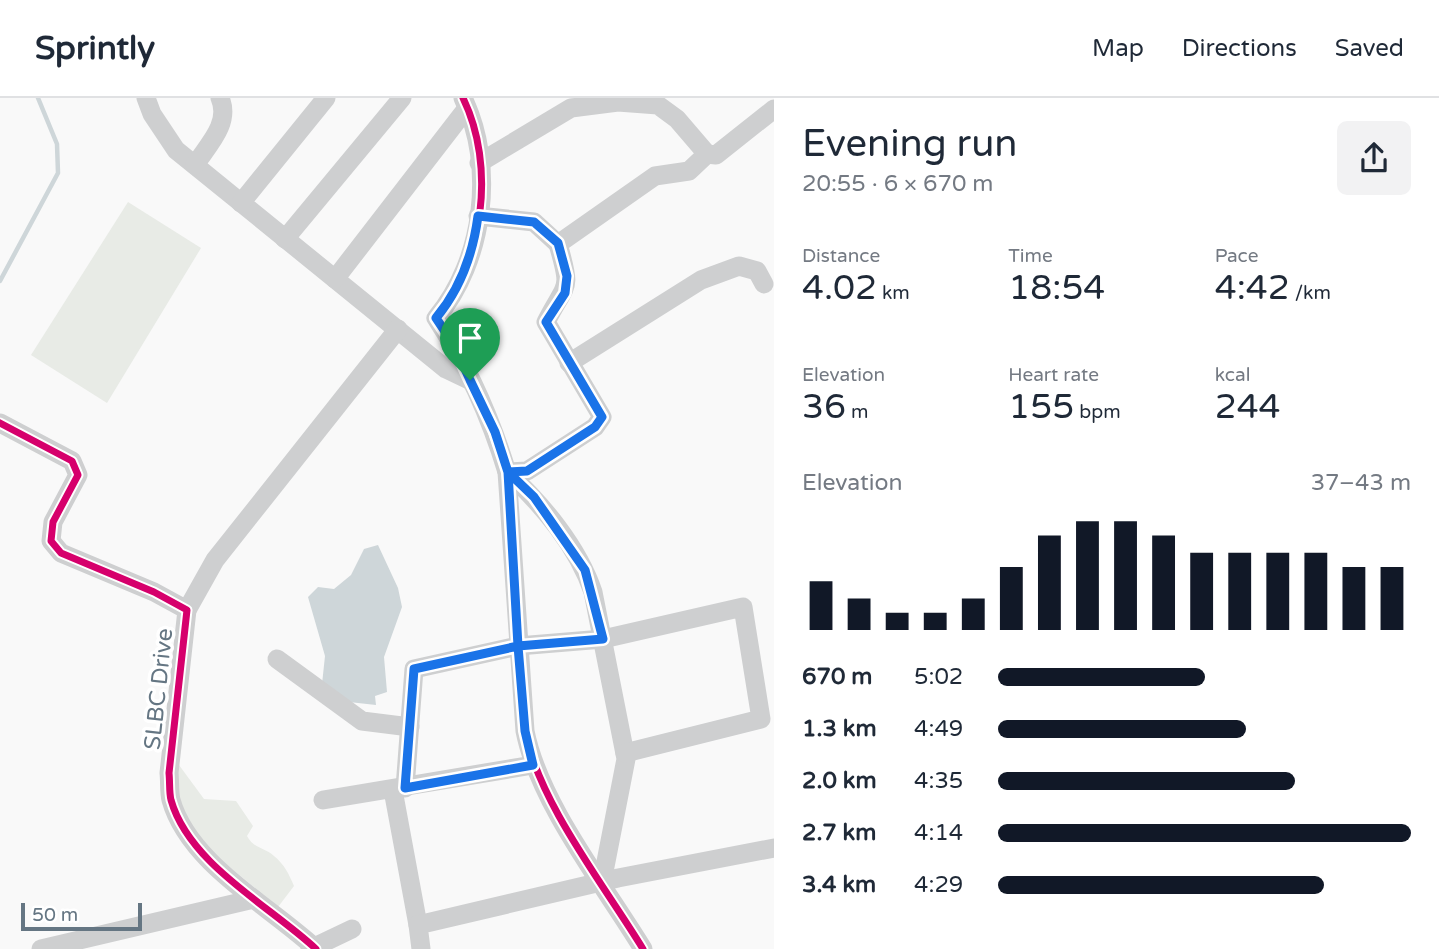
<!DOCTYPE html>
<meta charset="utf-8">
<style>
:root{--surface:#fff;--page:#f2f2f3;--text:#1f2937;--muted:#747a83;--line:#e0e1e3;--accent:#111827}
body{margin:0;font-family:"Varela Round",sans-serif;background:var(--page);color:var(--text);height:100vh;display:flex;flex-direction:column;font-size:26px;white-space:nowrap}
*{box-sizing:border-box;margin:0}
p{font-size:23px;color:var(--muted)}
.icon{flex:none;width:38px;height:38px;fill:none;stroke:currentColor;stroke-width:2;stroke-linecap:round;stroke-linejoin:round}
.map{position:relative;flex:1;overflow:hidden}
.details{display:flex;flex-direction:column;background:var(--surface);width:665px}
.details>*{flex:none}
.scale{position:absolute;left:21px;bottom:18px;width:121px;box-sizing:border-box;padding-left:7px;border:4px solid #657683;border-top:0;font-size:19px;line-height:24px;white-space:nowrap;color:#657683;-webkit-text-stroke:5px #fff;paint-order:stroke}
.pin{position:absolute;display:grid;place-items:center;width:60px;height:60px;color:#fff;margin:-72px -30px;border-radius:50% 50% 50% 0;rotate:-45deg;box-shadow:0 0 7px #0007}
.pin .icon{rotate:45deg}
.round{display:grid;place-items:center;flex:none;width:74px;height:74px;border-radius:10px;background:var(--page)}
.overview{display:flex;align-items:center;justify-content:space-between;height:119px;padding:0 28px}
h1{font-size:38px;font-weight:600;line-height:52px}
.stats{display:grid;grid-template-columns:repeat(3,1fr);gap:10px;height:119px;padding:7px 28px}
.stats div{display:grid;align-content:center}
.stats b{font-size:35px;font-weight:600}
.stats small{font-size:19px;font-weight:400}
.stats p{font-size:19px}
.chart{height:196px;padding:14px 28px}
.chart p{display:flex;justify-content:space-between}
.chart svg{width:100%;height:126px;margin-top:7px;stroke:var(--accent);stroke-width:6}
ul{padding:0 28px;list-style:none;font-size:23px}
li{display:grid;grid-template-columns:112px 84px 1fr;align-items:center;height:52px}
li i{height:18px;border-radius:9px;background:var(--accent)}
header{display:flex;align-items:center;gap:42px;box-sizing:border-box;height:98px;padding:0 35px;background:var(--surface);border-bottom:2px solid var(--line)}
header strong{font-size:33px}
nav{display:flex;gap:38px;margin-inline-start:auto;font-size:24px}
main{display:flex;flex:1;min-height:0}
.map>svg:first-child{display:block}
.green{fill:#e8ebe6}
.water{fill:#ced6d9}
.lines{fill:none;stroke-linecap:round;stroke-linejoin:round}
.stream{stroke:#ced6d9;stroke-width:4.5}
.minor{stroke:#cecfd0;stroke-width:19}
.cycleway-casing{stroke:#fff;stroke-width:11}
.cycleway{stroke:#d6006c;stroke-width:7}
.route-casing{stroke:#fff;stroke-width:14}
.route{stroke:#1a73e8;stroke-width:9}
.labels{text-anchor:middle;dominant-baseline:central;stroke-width:7;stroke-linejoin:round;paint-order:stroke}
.street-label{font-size:23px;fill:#657683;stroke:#fff}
</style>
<header>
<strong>Sprintly</strong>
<nav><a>Map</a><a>Directions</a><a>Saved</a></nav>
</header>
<main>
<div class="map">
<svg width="774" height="851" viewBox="0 0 774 851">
<rect width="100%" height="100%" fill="#f9f9f9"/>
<g class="green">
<polygon points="128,104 201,150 107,305 31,257"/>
<path d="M179,667L204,701L236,703L253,728L247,738C254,751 264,749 274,758C284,766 289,776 294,788L278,809L181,729L176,679Z"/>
</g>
<polygon class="water" points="378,447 398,490 402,509 384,559 387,594 375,598 376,607 349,604 322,586 325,558 308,499 318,489 334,491 351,477 364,451"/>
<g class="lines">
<polyline class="stream" points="0,183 58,75 57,46 38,0"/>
<g class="minor">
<polyline points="146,0 152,16 176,52 446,271 469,282"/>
<path d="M463,0C496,68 484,163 436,220C467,267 491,321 507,374L525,633C539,705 604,787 643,851"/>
<polyline points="479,65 571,10 618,4 658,7 677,21 707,56"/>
<path d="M195,67C208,47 231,25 220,0"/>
<polyline points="241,105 326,0"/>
<polyline points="478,118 534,124 558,146 655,78 689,73 707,56 716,57 774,11"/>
<polyline points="285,141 402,0"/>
<polyline points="335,181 467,10"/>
<polyline points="569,265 701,182 739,168 757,173 764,186"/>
<path d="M0,325L72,363L78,377L53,424L51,443L61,455L154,494L187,512L169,675C170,684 169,694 171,702C189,766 270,808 316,851"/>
<path d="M507,374C542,406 578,449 593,494L626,661L602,784"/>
<path d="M507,374L527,373L595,329L602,319L546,224C567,183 572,194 558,146"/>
<polyline points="187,512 215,462 398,231"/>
<polyline points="277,561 362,623 410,629"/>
<polyline points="405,690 414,571 518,548 603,541 743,509 761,621 625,655"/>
<polyline points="393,692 418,827"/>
<polyline points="323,702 533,667"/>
<polyline points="41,851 254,801"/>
<polyline points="310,851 352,831"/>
<polyline points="421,851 418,827 618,780 774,750"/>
</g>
<defs>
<g id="cycleway">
<path d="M463,0C496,68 484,163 436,220C467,267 491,321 507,374L525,633C539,705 604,787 643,851"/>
<path d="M0,325L72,363L78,377L53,424L51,443L61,455L154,494L187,512L169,675C170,684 169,694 171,702C189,766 270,808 316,851"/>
</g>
</defs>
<use href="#cycleway" class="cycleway-casing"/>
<use href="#cycleway" class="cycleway"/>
</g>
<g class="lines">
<defs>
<path id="route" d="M470,282L495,334L508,374L518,548L414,571L405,690L533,667L525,633L518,548L603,541L585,472L534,399L508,374L527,373L595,329L602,319L546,224L565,195L567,178L558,145L534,124L478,118C473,156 461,190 436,220L454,247L470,282"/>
</defs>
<use href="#route" class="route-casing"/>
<use href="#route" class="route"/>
</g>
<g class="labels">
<g class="street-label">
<text transform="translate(159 591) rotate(-84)">SLBC Drive</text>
</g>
</g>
</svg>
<div class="scale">50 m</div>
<div class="pin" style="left:470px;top:282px;background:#1e9e55"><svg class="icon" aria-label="arrive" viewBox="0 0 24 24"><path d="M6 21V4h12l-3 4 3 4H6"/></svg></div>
</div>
<section class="details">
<div class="overview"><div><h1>Evening run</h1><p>20:55 · 6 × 670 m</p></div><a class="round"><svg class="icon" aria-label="share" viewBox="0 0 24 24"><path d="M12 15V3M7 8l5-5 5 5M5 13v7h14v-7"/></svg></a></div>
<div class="stats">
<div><p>Distance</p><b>4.02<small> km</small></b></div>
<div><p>Time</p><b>18:54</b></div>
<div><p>Pace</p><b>4:42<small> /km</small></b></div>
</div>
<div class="stats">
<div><p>Elevation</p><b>36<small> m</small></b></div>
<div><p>Heart rate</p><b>155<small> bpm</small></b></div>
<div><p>kcal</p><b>244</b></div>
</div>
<div class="chart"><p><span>Elevation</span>37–43 m</p>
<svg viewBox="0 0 160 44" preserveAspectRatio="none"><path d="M5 44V27M15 44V33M25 44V38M35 44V38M45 44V33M55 44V22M65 44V11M75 44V6M85 44V6M95 44V11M105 44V17M115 44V17M125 44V17M135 44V17M145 44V22M155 44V22"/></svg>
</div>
<ul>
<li><b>670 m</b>5:02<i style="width:50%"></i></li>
<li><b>1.3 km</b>4:49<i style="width:60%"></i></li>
<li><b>2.0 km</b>4:35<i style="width:72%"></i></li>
<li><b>2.7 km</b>4:14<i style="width:100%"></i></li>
<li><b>3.4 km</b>4:29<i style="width:79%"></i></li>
</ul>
</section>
</main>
